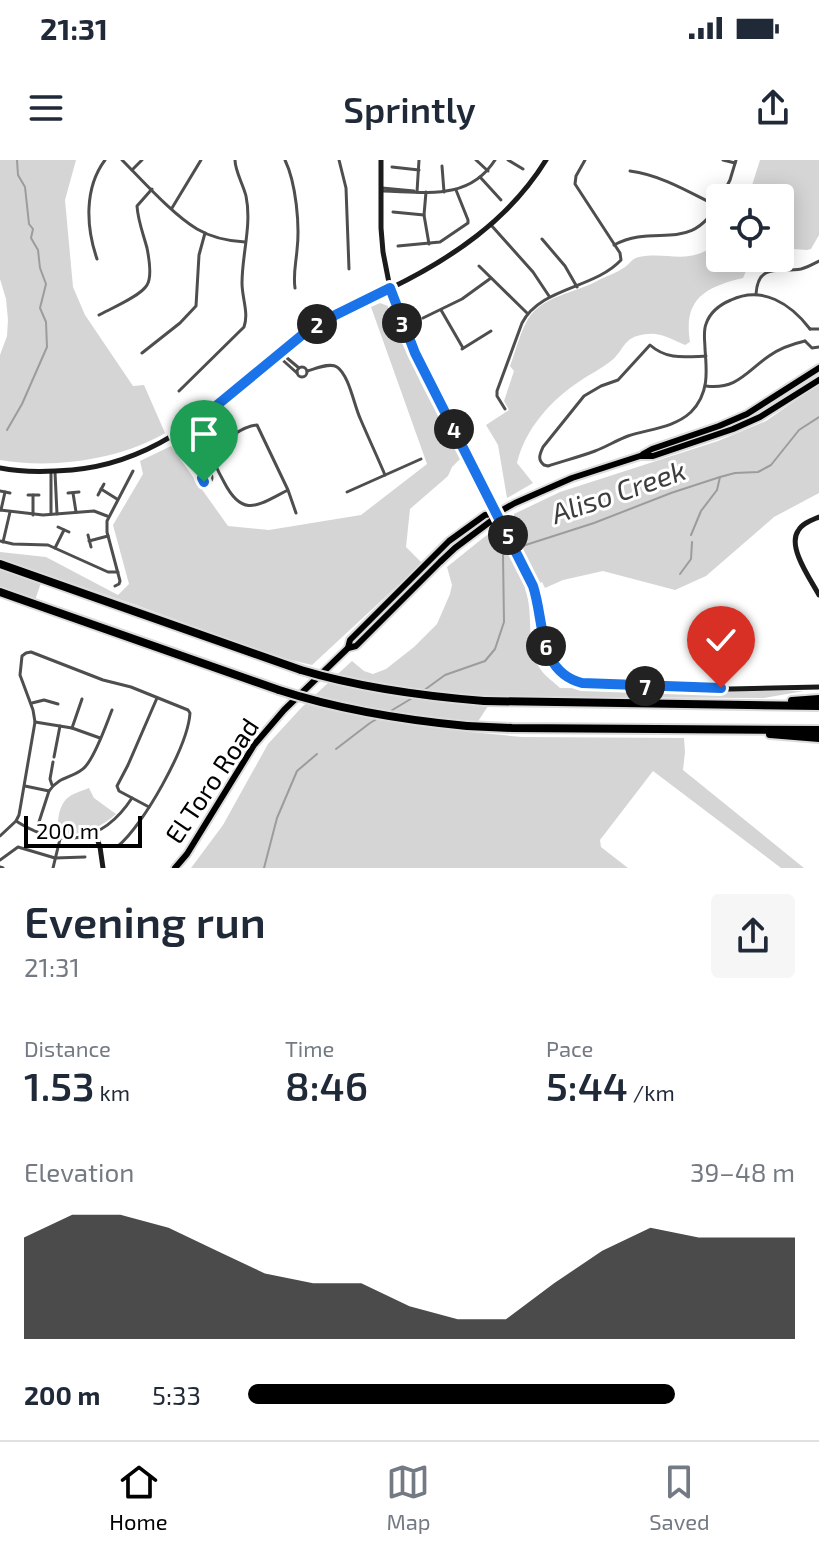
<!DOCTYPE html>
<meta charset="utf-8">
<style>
:root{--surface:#fff;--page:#f6f6f7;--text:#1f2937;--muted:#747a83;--line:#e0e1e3;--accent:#000}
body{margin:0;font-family:"Exo 2",sans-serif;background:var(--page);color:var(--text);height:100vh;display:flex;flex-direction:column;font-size:30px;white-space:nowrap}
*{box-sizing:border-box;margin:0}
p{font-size:26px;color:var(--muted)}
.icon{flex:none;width:44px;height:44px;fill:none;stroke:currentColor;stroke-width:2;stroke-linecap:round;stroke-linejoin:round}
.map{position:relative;height:708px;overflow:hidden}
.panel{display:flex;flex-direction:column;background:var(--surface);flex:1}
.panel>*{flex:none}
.controls{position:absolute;left:706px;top:24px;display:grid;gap:16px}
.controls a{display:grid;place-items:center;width:88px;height:88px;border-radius:8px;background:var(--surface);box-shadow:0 4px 20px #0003;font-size:40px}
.scale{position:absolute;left:24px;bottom:20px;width:118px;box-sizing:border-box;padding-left:8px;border:4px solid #000;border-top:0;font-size:22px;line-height:28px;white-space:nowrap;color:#000;-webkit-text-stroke:6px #fff;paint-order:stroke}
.pin{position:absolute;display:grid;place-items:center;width:68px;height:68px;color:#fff;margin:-82px -34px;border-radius:50% 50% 50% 0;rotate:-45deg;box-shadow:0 0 8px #0007}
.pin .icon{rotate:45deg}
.km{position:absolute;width:40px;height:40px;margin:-20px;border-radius:50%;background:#222;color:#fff;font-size:22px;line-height:40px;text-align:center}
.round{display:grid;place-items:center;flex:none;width:84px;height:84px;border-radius:8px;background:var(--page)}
.headline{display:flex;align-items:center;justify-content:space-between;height:136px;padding:0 24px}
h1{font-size:44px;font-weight:600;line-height:60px}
.metrics{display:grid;grid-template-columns:repeat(3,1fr);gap:12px;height:136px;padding:8px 24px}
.metrics div{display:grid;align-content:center}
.metrics b{font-size:40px;font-weight:600}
.metrics small{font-size:22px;font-weight:400}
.metrics p{font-size:22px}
.chart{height:224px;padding:16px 24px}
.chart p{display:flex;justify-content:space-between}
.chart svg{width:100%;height:144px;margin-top:8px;fill:var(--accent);opacity:.7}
ul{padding:0 24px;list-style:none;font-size:26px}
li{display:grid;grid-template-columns:128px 96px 1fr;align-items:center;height:60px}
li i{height:20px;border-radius:10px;background:var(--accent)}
.status{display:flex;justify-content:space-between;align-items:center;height:56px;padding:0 40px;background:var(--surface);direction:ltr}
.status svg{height:22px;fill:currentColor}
header{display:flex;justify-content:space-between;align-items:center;height:104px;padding:0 24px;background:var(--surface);font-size:36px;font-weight:600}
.menu{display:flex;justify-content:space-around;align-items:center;height:112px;border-top:2px solid var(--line);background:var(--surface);font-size:22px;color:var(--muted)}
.menu a{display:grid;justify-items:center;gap:4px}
.menu .current{color:var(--accent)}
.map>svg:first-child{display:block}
.green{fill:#d5d5d5}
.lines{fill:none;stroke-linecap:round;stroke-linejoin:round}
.stream{stroke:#9c9c9c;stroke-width:2}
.primary-casing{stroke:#dbdbdb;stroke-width:10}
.highway-casing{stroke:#dbdbdb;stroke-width:12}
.street{stroke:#4e4e4e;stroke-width:3}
.secondary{stroke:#1b1b1b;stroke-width:5}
.primary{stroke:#000;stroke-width:6}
.highway{stroke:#000;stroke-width:8}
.highway-bridge-casing{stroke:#dbdbdb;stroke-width:12;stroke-linecap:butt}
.highway-bridge{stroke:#000;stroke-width:8}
.route-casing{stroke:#fff;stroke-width:16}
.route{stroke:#1a73e8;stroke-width:10}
.labels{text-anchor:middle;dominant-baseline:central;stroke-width:6;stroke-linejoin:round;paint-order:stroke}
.street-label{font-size:26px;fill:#000;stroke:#fff}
.water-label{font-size:28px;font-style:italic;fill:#3d3d3d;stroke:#fff}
</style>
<div class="status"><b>21:31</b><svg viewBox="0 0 49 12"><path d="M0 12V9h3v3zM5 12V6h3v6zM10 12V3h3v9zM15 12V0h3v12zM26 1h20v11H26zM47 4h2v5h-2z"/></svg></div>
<header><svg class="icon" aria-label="menu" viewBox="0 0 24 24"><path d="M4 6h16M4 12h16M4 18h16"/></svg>Sprintly<svg class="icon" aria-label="share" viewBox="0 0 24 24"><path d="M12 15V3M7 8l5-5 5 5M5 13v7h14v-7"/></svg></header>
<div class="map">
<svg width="819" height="708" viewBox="0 0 819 708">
<rect width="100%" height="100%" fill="#fff"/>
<g class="green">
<path d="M0,0H76L65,40L73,127L85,155L133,226L144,225L165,273C120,300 52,309 0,300V195L7,176L8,160L6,139L0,119Z"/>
<polygon points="760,0 819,0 819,75 811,89 807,90 780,88 780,38 748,38"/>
<path d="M720,79V98H754L750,102L743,118C705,127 683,139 690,182L685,185C666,177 658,170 637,176C623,180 622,193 611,201C601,209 590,214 580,221C551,240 525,269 517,303L533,323L507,338L498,285L486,265L509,250L504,241L514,211L510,206C516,190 520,173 528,159C542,136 575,133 597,121C606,116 617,113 625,107C631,103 631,99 639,97C670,91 693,108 720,79Z"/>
<polygon points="380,143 388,146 391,160 424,229 461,298 452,307 448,316 410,349 406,387 422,403 312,505 278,497 133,444 44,414 32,449 0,437 0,392 46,397 118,435 129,424 113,365 143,314 140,301 171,286 228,366 269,370 361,355 427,304 371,147"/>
<path d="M819,224V333L774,357L706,416L675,430L603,411L563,420L545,428L542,422L525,429C535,455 524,487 541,510C546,517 554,522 560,528L804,531L764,538L494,537L471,572L522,577L684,578L685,592L683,610L804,708H781L653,611L600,680L601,687L628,708H191L223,665L268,584L302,547L352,501L364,511L373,514L386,509L414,487L437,464L450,434L452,425L447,407L483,378L495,370L514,363V354L560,332L718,281L749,268L766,261Z"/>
<path d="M89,628L94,638L116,654C99,669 81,676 58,674C56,666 58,662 59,654C64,635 72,635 89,628Z"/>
</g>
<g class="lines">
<g class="stream">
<polyline points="7,270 22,244 47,187 46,162 40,148 46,124 40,108 38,90 31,78 33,69 29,64 25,27 18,15 17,0"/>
<polyline points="691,375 701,351 717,330 720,317"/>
<polyline points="680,414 691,399 692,382"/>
<polyline points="423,531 445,515 485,501 495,489 504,462 503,395 510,390 594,363 671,333 720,317 735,313 758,312 771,305 799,270 819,257"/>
<polyline points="389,552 414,537"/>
<polyline points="336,589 370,563 380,557"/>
<polyline points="264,708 277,658 297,611 317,594"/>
</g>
<defs>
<g id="primary">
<polyline points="643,294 652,289 719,266 747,254 819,208"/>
<polyline points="348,488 350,480 449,381 485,355 497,353"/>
<polyline points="175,708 187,694 254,585 284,550 348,488 356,486 440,402 455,388 491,361 497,353 515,343 572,318 640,296 653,296 733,269 760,257 819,220"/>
</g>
<g id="highway">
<polyline points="0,404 301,510"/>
<polyline points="0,432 279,530"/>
<polyline points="484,541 819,546"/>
<polyline points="792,541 819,539"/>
<polyline points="467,566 512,568 819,570"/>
<polyline points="770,574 819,578"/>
</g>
</defs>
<use href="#primary" class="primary-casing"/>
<use href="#highway" class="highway-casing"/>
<g class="street">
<path d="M122,0C142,20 173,55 197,69C212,78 228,81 245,82"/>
<path d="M285,0C296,23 300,65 297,90C296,103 293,114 295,128"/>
<polyline points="339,0 346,28 349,109"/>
<polyline points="476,0 488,11"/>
<polyline points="508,0 523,9"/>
<polyline points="723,0 735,3"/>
<polyline points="442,6 444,32"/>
<polyline points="392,7 419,10"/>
<polyline points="132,10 142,0"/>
<path d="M630,11C661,15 689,32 717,46"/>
<polyline points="480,17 501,40"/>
<polyline points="382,28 414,31"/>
<path d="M383,31C425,32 469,41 495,0"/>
<polyline points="417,32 419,0"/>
<polyline points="426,32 424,55 429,84"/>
<polyline points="721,38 730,20 736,0"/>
<polyline points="172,48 201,0"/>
<polyline points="393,52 424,55"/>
<polyline points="491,65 533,112 549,136"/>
<polyline points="542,79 565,106 577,127"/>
<path d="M614,85C657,62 691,96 720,40"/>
<polyline points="398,86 440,82 468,63 468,60 456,30"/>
<path d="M97,99C86,67 84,28 105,0"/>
<polyline points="479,106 527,153"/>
<path d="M756,134C758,102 780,113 801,109C808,107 813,104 819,101"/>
<polyline points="441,150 463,188"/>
<path d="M99,155C110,149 141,136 147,125C152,117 149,98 147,88C143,73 138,61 137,46L152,29"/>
<polyline points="423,158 462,139 491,118"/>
<polyline points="810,169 819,169"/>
<polyline points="805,181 812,188 819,187"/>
<polyline points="462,189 491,171"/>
<polyline points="142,193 180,163 196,146 199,95 205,73"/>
<polyline points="281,193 299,208"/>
<polyline points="277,195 297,213"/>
<path d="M706,196C684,197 667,200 650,185L618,220L601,226L584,236L543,287C540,294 537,299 544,305L548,306C563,301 579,297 595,291C606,287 617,280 628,276C649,269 674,268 691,252C709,234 707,212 705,189C705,181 703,172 706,164C710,152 719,145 731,140C762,125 791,144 810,169"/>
<circle cx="302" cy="212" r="5"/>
<path d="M307,211C315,209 330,202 337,207C349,215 354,245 360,258C368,277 377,296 385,315"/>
<path d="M706,226C737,230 747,211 769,196C780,188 792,184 805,181"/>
<path d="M179,231L244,167C249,153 242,138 242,123C242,94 252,65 246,36C243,24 235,11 235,0"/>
<path d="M505,249L497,236V231L522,163C541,127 594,129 621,100L620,93L575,24L576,16L585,0"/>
<polyline points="176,275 204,314"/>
<polyline points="173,277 202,318"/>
<polyline points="51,312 51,354"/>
<polyline points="55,312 57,354"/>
<circle cx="207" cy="318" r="5"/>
<polyline points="101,329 117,339"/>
<path d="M288,330C258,345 243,359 224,322C219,313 213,302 211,292C223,282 242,266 257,265L288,330L296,353"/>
<polyline points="0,331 10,333"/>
<polyline points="347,332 421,299"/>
<polyline points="68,333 79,332"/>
<polyline points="73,333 76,352"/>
<polyline points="28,335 39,335"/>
<polyline points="33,335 33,355"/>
<polyline points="98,335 104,324"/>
<polyline points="0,350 43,355 94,351 107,356"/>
<polyline points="1,350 5,332"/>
<polyline points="58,367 69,372"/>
<polyline points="88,375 91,387"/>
<polyline points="0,381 13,384 48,385 108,412 118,412"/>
<polyline points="89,381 108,376"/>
<polyline points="3,382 10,352"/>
<polyline points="55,388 64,370"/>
<polyline points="115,426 119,424 120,421 107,372 107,361 133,311"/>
<polyline points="32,543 44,540 58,544"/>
<polyline points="35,562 72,568 100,578"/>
<polyline points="72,568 82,539"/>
<polyline points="54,597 60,566"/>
<polyline points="52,625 50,619 53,602"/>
<path d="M25,626L49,631C60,615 75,618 85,607C96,595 106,565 112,550"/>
<polyline points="149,647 119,631 117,626 128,605 157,538"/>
<path d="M16,661C60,689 102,684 132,638"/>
<polyline points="38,665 49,631"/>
<path d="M0,676L16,661L19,655L35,562L33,550L20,515L22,496L26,493L31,492L103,520L131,527L188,550L190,553C188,586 143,666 118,686"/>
<polyline points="0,700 18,687 55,698 85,697"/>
<polyline points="0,707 3,708"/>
<polyline points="53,708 60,679"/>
</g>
<g class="secondary">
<path d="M381,0V68L383,92L390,128L406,172L533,426C545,462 537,511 582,523L730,529L819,527"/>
<path d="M0,308C24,313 48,312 72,310C153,303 206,254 265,204C281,191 296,177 313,167C337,151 363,141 389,129C451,99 509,60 546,0"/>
<path d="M819,357C812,360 802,363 798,371C787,387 811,420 819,435"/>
<polyline points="95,673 100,687 103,708"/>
</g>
<use href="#primary" class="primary"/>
<use href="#highway" class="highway"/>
<defs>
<g id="highway-bridge">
<path d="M301,510C361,528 422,536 484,541"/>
<path d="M279,530C340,550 404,560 467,566"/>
</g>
</defs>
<use href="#highway-bridge" class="highway-bridge-casing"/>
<use href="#highway-bridge" class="highway-bridge"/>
</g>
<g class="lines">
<defs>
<path id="route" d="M204,322L202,318L204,314L176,275L205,255L313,166L390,128L415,193L533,426C545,462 537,511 582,523L721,528"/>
</defs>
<use href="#route" class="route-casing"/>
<use href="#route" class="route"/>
</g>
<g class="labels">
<g class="street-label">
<text transform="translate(211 620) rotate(-56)">El Toro Road</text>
</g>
<g class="water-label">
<text transform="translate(618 331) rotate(-19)">Aliso Creek</text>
</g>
</g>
</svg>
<div class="controls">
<a><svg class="icon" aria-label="locate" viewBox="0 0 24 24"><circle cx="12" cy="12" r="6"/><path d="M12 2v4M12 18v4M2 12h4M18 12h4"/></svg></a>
</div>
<div class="scale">200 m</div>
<div class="pin" style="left:204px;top:322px;background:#1e9e55"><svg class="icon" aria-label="arrive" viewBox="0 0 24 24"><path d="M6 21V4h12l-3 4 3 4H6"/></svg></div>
<div class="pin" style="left:721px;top:528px;background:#d93025"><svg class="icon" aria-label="check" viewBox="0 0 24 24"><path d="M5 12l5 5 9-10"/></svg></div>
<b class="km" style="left:317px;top:164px">2</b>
<b class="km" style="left:402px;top:163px">3</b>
<b class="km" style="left:454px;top:269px">4</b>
<b class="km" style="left:508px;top:375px">5</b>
<b class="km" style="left:546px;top:486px">6</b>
<b class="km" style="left:645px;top:526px">7</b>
</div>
<section class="panel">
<div class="headline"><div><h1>Evening run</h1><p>21:31</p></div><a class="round"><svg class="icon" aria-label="share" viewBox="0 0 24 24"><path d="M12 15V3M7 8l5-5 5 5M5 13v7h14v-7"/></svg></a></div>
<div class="metrics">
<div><p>Distance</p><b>1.53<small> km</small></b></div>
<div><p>Time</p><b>8:46</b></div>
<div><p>Pace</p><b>5:44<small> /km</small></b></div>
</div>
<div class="chart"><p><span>Elevation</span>39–48 m</p>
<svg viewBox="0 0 160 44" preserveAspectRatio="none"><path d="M0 44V13L10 6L20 6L30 10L40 17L50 24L60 27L70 27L80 34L90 38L100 38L110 27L120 17L130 10L140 13L150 13L160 13V44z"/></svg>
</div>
<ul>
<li><b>200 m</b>5:33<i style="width:78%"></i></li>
</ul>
</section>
<nav class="menu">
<a class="current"><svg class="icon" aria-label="home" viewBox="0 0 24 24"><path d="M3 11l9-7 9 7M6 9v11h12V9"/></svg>Home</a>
<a><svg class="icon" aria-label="map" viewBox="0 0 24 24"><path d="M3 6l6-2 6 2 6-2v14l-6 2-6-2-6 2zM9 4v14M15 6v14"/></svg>Map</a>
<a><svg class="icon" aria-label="saved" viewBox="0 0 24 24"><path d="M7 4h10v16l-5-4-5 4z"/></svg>Saved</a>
</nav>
